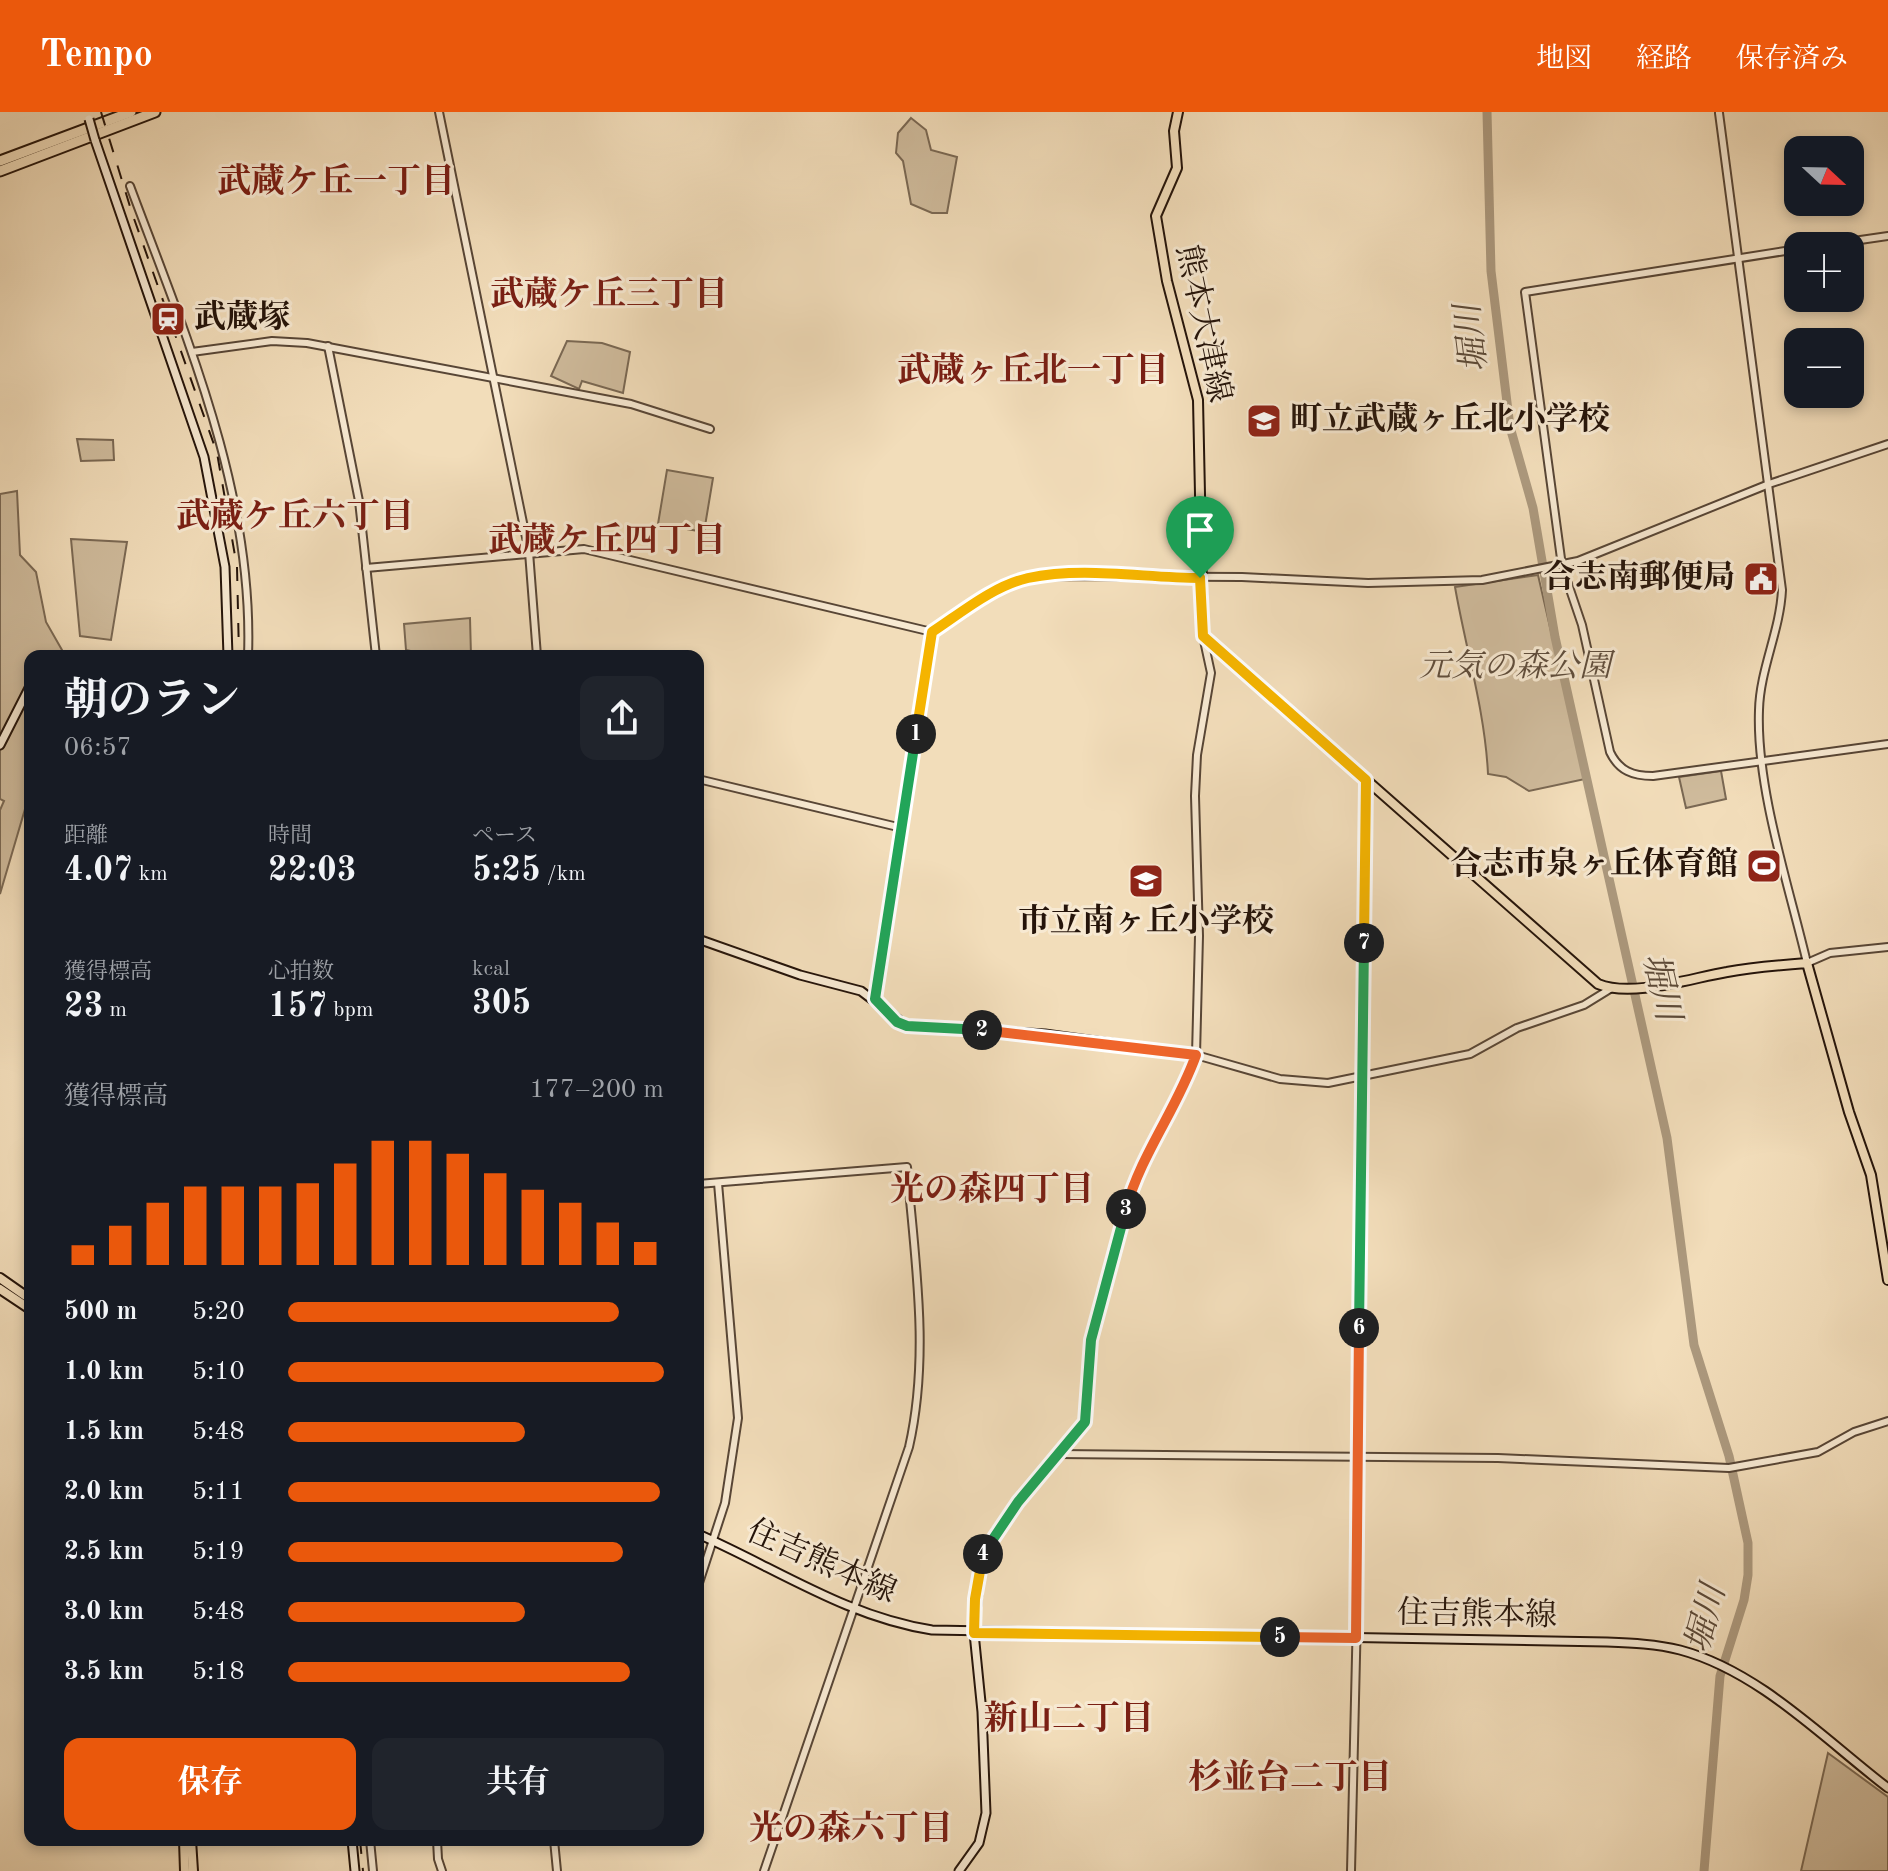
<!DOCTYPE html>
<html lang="ja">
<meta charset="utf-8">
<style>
:root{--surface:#171b24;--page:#20242c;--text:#f1f3f6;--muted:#9ea1a6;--accent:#ea580c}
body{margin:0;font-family:"Old Standard TT","Noto Serif JP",serif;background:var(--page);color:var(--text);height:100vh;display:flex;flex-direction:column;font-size:30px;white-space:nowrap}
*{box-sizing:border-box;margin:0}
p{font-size:26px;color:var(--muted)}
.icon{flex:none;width:44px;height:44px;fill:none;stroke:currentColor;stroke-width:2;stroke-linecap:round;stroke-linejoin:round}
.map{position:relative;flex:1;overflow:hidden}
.drawer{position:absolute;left:24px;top:538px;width:680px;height:1196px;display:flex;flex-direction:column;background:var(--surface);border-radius:16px;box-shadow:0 4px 12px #0003}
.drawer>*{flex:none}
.needle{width:52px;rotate:112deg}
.fabs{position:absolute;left:1784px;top:24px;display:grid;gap:16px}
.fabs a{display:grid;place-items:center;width:80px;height:80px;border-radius:16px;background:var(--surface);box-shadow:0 4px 12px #0003;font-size:40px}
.pin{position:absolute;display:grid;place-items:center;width:68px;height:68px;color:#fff;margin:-82px -34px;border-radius:50% 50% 50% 0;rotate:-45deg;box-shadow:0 0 8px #0007}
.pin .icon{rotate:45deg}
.km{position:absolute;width:40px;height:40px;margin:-20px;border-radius:50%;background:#222;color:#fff;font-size:22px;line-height:40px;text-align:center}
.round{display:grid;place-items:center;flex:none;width:84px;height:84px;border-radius:16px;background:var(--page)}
.headline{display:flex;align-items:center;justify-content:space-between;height:136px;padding:0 40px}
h1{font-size:44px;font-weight:700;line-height:60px}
.figures{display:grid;grid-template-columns:repeat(3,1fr);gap:12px;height:136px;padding:8px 40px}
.figures div{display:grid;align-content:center}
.figures b{font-size:34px;font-weight:700}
.figures small{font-size:22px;font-weight:400}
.figures p{font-size:22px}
.chart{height:224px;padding:16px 40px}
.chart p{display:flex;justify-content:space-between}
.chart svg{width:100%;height:144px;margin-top:8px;stroke:var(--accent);stroke-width:6}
.primary-button{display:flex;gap:16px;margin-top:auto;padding:16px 40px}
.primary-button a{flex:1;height:92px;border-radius:16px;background:var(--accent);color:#fff;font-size:32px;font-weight:700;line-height:92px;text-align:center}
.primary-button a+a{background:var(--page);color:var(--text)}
ul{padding:0 40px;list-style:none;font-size:26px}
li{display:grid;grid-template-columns:128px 96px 1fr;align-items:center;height:60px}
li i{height:20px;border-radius:10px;background:var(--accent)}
header{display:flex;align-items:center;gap:48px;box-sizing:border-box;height:112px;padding:0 40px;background:var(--accent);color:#fff}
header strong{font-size:38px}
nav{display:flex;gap:44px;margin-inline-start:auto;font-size:28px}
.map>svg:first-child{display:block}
.green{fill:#cfbb9c;stroke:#7a6853;stroke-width:2}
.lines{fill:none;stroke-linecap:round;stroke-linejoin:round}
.river{stroke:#ac997e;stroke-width:9}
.tertiary-casing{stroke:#584636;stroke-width:10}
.secondary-casing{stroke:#25140a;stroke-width:11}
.primary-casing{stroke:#25140a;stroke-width:12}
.trunk-casing{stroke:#25140a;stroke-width:12}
.motorway-casing{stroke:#25140a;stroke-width:13}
.tertiary{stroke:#f7e9d2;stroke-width:6}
.secondary{stroke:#f7e9d2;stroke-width:7}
.primary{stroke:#f2ddba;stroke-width:8}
.trunk{stroke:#f2ddba;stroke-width:8}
.motorway{stroke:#f2ddba;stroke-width:9}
.rail{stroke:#25140a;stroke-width:2;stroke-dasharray:14 14;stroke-linecap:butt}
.secondary-bridge-casing{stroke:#25140a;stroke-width:11;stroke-linecap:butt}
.secondary-bridge{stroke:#f7e9d2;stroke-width:7}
.split-1-casing{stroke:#fff;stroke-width:16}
.split-2-casing{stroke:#fff;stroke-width:16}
.split-3-casing{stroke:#fff;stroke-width:16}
.split-4-casing{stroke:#fff;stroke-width:16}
.split-5-casing{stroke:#fff;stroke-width:16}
.split-6-casing{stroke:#fff;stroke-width:16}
.split-7-casing{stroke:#fff;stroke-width:16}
.split-8-casing{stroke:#fff;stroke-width:16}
.split-1{stroke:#f5b400;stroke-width:10}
.split-2{stroke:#22a559;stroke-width:10}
.split-3{stroke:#f0652b;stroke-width:10}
.split-4{stroke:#22a559;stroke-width:10}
.split-5{stroke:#f5b400;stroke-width:10}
.split-6{stroke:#f0652b;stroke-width:10}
.split-7{stroke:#22a559;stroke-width:10}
.split-8{stroke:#f5b400;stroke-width:10}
.labels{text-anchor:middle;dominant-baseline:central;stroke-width:6;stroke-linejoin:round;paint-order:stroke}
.poi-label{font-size:32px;font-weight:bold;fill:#25140a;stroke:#f7e9d2;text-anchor:start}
.street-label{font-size:32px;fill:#25140a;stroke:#f7e9d2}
.park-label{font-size:32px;font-style:italic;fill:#604e3d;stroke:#f7e9d2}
.neighbourhood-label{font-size:34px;font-weight:bold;fill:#7a1f14;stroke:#f7e9d2}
.water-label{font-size:34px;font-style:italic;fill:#5b4938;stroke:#f7e9d2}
</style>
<header>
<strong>Tempo</strong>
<nav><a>地図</a><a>経路</a><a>保存済み</a></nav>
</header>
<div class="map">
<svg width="1888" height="1759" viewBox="0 0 1888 1759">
<rect width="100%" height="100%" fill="#f2ddba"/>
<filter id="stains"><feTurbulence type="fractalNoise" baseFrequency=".0025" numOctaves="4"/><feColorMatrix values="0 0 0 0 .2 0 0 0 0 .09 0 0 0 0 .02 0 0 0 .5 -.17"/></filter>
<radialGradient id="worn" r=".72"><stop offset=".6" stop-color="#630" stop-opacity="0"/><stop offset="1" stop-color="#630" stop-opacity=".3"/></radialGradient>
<g class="green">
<polygon points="911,6 926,18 931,38 957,45 947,101 932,101 911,92 903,49 896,41 898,21"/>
<polygon points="567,229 602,231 630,240 623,281 582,269 579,277 551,264"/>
<polygon points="77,327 113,328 114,348 81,349"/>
<polygon points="667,358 713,366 704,420 658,412"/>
<polygon points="17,379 20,443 36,460 46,510 62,538 58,544 30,544 30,680 0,782 0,698 4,689 0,687 0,382"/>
<polygon points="71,427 127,430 111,528 80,524"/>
<path d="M1538,463L1585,667L1529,679L1506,665L1488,662C1485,599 1466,538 1455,475Z"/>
<polygon points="470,506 471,544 433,544 406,538 404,512"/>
<polygon points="1721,659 1726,687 1686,696 1679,665"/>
<polygon points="1828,1641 1888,1685 1888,1759 1801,1759"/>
</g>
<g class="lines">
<polyline class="river" points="1487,0 1491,159 1510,315 1533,396 1555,525 1667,1026 1694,1233 1729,1344 1748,1431 1748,1463 1744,1488 1720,1564 1704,1759"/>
<defs>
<g id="tertiary">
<polyline points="439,0 529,440 537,544"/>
<path d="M1719,1L1782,478C1780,519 1760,557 1759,598C1756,676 1789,774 1807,851L1830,841L1888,835"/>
<path d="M130,74C186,224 254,381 248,544"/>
<polyline points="1819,134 1888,124"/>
<path d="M1798,137L1525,180L1562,454L1582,513L1610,640C1619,659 1633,664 1653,664L1888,632"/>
<polyline points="328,234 359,389 376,544"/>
<polyline points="192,240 272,229 307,231 631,292 710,317"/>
<path d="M366,456L584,437L932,520C968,496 1003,469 1048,464L1242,465L1368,471L1482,468L1578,449L1769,372L1888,332"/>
<polyline points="1203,524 1211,561 1197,643 1195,684 1199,824 1196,943 1280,967 1328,971 1470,942 1517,916 1584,893 1610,877"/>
<polyline points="698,667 902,716"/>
<polyline points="875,887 932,520"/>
<path d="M698,1072L907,1055C915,1150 930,1242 909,1335L764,1759"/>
<polyline points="1057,1342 1498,1346 1729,1356 1818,1340 1854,1320 1888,1309"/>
<polyline points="698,1474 725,1391 738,1306 718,1071"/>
<polyline points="370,1728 373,1759"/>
<polyline points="437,1728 438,1747 442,1759"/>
<polyline points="554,1728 557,1759"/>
<polyline points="1351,1759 1358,1459 1366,668"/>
</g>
<g id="secondary">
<polyline points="95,28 204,345 225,455 228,544"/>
<polyline points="0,633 30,574"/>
<polyline points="698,827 800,863 861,879 907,914 1045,922 1196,943 1176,991 1132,1074 1094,1215 1085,1310 996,1419 981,1450 974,1521 982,1600 986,1701 979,1731 959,1759"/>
<path d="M698,1422C776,1456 847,1505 932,1518L1607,1530C1632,1531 1656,1532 1680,1538C1759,1559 1824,1627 1888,1676"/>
<polyline points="352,1728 355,1759"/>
</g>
<path id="primary" d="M1178,0L1174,19L1177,56L1156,104L1167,169L1198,288L1203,524L1598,872C1632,886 1691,866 1727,860C1753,855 1780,853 1807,851L1849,1000L1871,1063L1888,1168"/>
<g id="trunk">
<polyline points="0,1166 30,1187"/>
<polyline points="0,1177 30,1197"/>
<polyline points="184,1728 185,1759"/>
<polyline points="191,1728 193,1759"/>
</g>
<g id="motorway">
<polyline points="0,49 131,0"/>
<polyline points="0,59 155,0"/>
</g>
</defs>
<use href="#tertiary" class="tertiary-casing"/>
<use href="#secondary" class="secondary-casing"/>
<use href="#primary" class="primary-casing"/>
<use href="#trunk" class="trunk-casing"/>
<use href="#motorway" class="motorway-casing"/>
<use href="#tertiary" class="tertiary"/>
<use href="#secondary" class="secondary"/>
<use href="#primary" class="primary"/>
<use href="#trunk" class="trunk"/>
<use href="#motorway" class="motorway"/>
<g class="rail">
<polyline points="101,0 132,101 217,341 237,455 239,544"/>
<polyline points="360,1728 363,1759"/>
</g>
<defs>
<polyline id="secondary-bridge" points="89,7 95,28"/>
</defs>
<use href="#secondary-bridge" class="secondary-bridge-casing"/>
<use href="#secondary-bridge" class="secondary-bridge"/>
</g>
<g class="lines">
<defs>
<path id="split-1" d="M916,622L932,520C961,501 993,474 1028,466C1083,454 1144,466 1200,466"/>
<polyline id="split-2" points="916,622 875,887 897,910 907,914 982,918"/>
<path id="split-3" d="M982,918L1196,943C1177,997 1141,1042 1126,1097"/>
<polyline id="split-4" points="983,1442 1018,1390 1085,1310 1091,1228 1126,1097"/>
<polyline id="split-5" points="983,1442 975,1487 974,1521 1280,1525"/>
<polyline id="split-6" points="1280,1525 1356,1526 1359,1216"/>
<polyline id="split-7" points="1359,1216 1364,831"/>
<polyline id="split-8" points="1200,466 1203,524 1366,668 1364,831"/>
</defs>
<use href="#split-1" class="split-1-casing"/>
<use href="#split-2" class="split-2-casing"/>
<use href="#split-3" class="split-3-casing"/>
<use href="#split-4" class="split-4-casing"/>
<use href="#split-5" class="split-5-casing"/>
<use href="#split-6" class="split-6-casing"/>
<use href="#split-7" class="split-7-casing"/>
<use href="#split-8" class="split-8-casing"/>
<use href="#split-1" class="split-1"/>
<use href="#split-2" class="split-2"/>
<use href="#split-3" class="split-3"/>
<use href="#split-4" class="split-4"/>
<use href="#split-5" class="split-5"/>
<use href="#split-6" class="split-6"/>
<use href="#split-7" class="split-7"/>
<use href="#split-8" class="split-8"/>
</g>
<defs>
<symbol id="station-square" viewBox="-11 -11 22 22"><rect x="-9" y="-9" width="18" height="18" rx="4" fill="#8f2418" stroke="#f7e9d2"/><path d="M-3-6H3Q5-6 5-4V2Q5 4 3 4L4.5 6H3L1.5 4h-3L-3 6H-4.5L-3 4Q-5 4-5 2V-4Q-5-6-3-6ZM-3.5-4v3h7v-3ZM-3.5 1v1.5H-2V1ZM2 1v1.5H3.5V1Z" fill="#fff"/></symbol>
<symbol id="school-square" viewBox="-11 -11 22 22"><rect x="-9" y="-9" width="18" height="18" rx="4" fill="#8f2418" stroke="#f7e9d2"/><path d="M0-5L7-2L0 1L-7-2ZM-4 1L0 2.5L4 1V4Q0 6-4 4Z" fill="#fff"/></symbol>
<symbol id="civic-square" viewBox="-11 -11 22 22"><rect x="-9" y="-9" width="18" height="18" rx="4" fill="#8f2418" stroke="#f7e9d2"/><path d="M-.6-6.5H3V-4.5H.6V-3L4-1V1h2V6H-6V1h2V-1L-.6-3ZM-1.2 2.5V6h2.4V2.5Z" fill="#fff"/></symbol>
<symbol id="stadium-square" viewBox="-11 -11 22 22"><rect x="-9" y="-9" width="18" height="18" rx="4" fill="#8f2418" stroke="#f7e9d2"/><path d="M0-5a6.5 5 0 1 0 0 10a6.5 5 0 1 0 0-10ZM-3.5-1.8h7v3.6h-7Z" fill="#fff"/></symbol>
</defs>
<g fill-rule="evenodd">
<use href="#station-square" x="148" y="187" width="40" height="40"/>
<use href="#school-square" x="1244" y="289" width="40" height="40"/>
<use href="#civic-square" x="1741" y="447" width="40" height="40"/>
<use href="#stadium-square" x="1744" y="734" width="40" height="40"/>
<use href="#school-square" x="1126" y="749" width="40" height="40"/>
</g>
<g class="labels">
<g class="poi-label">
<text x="194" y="207">武蔵塚</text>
<text x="1290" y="309">町立武蔵ヶ丘北小学校</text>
<text x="1735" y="467" text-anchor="end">合志南郵便局</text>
<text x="1738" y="754" text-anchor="end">合志市泉ヶ丘体育館</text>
<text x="1146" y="811" text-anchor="middle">市立南ヶ丘小学校</text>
</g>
<g class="street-label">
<text transform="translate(1202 212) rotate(78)">熊本大津線</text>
<text transform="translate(821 1451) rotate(24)">住吉熊本線</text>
<text transform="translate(1477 1504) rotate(1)">住吉熊本線</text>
</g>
<g class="park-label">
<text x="1515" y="556">元気の森公園</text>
</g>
<g class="neighbourhood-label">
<text x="336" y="71">武蔵ケ丘一丁目</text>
<text x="609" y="184">武蔵ケ丘三丁目</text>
<text x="1033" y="260">武蔵ヶ丘北一丁目</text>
<text x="295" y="406">武蔵ケ丘六丁目</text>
<text x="607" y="430">武蔵ケ丘四丁目</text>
<text x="992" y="1079">光の森四丁目</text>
<text x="1069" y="1608">新山二丁目</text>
<text x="1290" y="1667">杉並台二丁目</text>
<text x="851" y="1718">光の森六丁目</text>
</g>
<g class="water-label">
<text transform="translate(1473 226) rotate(-97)">堀川</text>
<text transform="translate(1660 875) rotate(77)">堀川</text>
<text transform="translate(1707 1507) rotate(-75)">堀川</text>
</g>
</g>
<rect width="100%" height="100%" filter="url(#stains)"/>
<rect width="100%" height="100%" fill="url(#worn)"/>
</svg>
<div class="fabs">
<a><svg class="needle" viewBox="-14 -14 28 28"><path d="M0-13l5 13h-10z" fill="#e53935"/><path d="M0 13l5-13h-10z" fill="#9ea1a6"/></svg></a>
<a>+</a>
<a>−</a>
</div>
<div class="pin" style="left:1200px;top:466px;background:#1e9e55"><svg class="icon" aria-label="arrive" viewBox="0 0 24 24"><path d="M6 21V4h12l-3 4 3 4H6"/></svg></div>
<b class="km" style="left:916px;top:622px">1</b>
<b class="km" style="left:982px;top:918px">2</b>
<b class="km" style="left:1126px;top:1097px">3</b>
<b class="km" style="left:983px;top:1442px">4</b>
<b class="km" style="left:1280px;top:1525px">5</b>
<b class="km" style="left:1359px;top:1216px">6</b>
<b class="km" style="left:1364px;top:831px">7</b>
<section class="drawer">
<div class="headline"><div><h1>朝のラン</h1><p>06:57</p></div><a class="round"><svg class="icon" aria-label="share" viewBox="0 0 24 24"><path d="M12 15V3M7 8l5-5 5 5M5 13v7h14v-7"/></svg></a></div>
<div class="figures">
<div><p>距離</p><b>4.07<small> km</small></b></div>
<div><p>時間</p><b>22:03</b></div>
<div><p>ペース</p><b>5:25<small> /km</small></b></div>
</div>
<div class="figures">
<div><p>獲得標高</p><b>23<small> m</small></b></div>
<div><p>心拍数</p><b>157<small> bpm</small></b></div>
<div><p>kcal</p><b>305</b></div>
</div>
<div class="chart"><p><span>獲得標高</span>177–200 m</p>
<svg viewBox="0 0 160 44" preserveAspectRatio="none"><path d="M5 44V38M15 44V32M25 44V25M35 44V20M45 44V20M55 44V20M65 44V19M75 44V13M85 44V6M95 44V6M105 44V10M115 44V16M125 44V21M135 44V25M145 44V31M155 44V37"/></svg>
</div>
<ul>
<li><b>500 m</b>5:20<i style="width:88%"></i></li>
<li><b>1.0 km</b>5:10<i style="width:100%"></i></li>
<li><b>1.5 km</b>5:48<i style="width:63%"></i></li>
<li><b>2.0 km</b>5:11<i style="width:99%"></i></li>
<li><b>2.5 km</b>5:19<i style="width:89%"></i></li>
<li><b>3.0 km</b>5:48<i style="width:63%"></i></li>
<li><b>3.5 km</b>5:18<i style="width:91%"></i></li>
</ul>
<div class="primary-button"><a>保存</a><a>共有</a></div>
</section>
</div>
